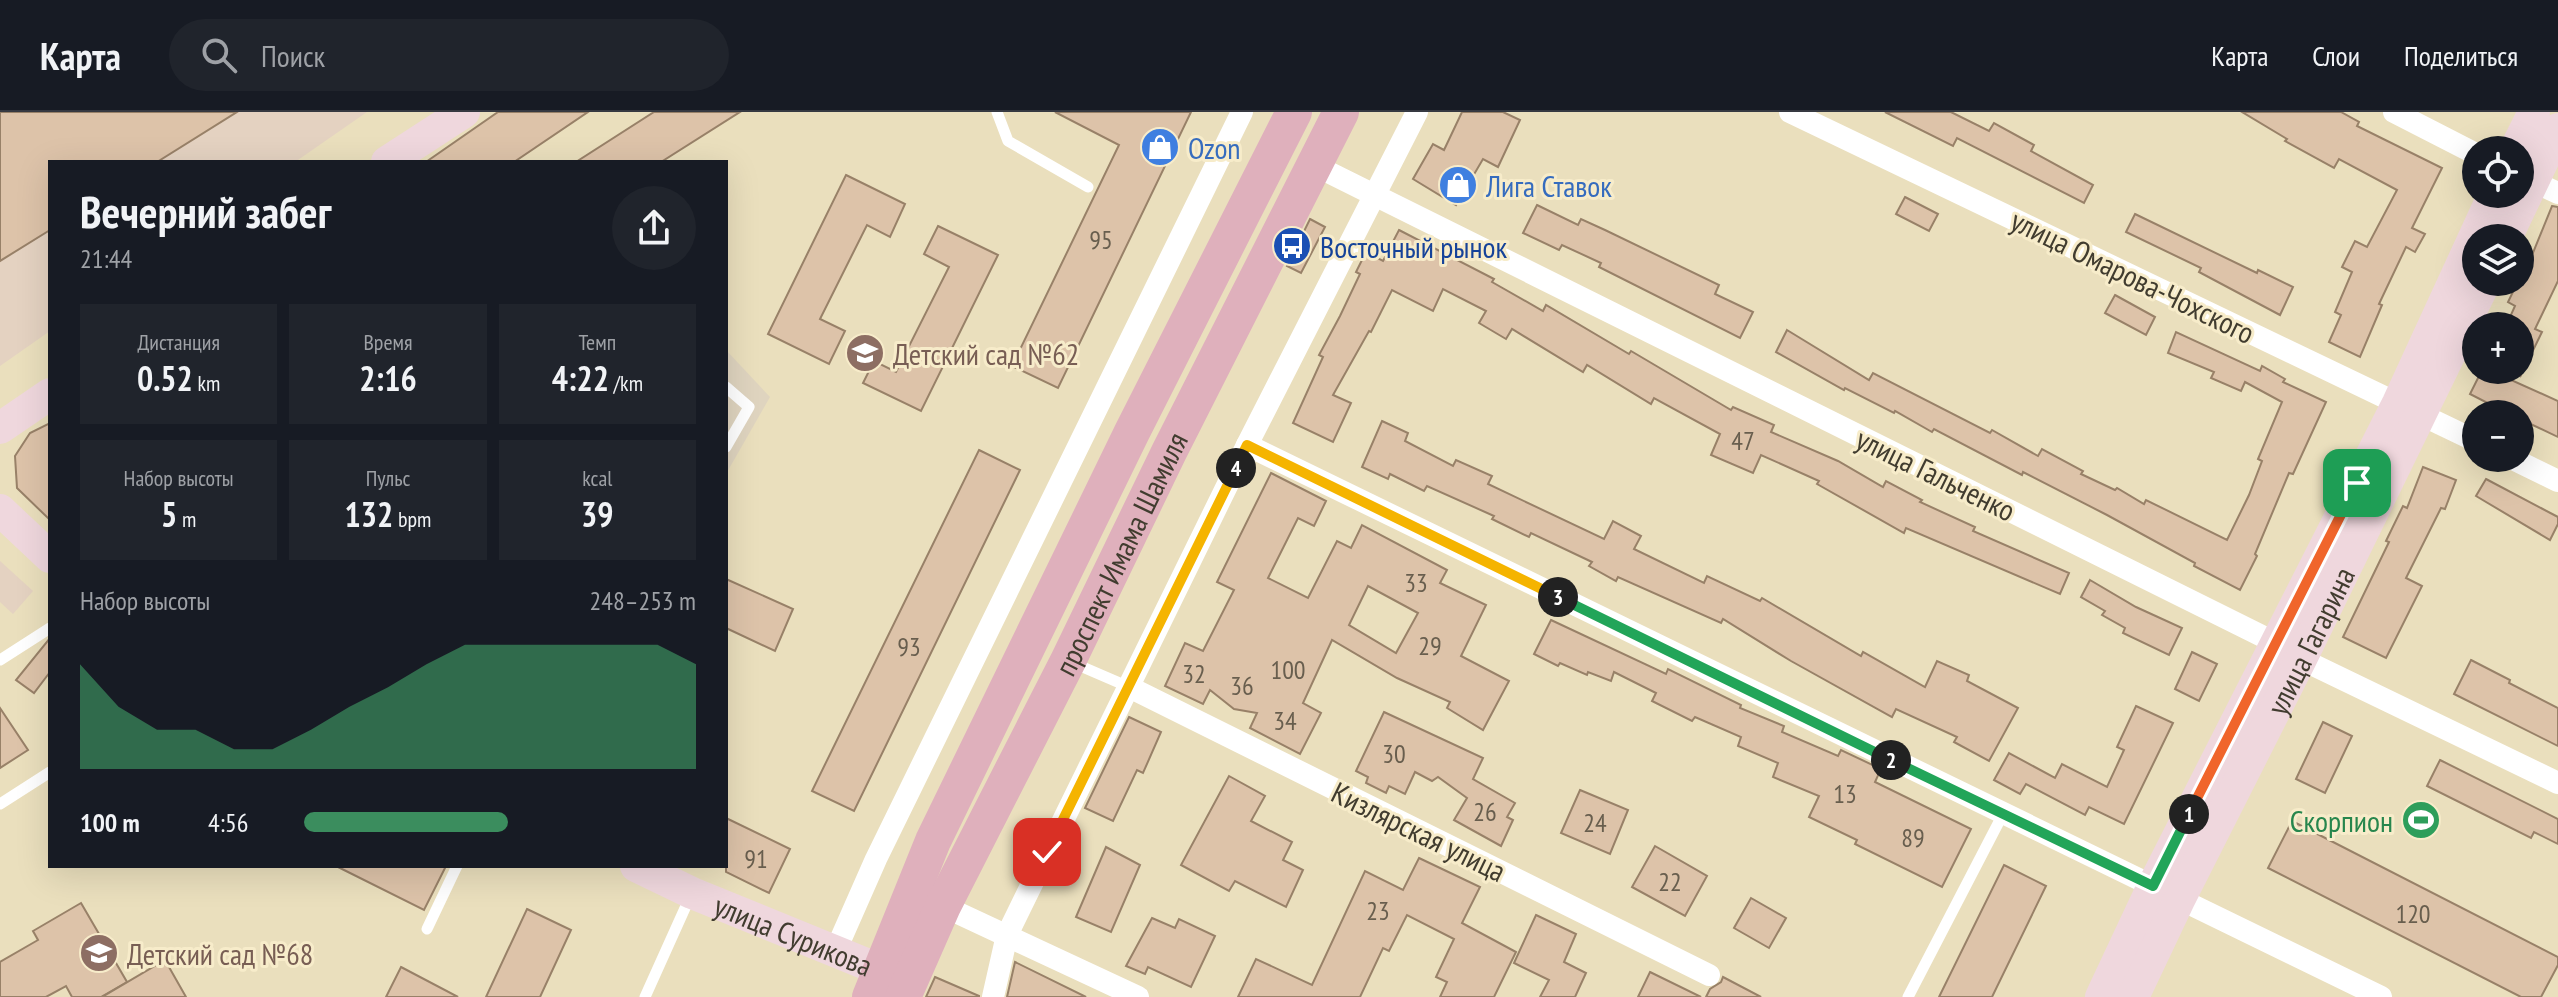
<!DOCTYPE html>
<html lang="ru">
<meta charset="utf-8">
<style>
:root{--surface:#171b24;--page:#20242c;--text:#f1f3f6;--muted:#9ea1a6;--line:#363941;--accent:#3b8d5e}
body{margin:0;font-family:"PT Sans Narrow",sans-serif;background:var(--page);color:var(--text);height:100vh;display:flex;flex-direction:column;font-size:30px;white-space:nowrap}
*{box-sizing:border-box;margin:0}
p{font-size:26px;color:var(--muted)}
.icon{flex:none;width:44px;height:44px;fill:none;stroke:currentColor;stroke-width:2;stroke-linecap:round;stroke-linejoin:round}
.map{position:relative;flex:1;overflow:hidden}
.sheet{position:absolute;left:48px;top:48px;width:680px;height:708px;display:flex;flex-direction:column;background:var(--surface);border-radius:0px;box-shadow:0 8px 32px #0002}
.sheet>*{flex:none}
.controls{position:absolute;left:2462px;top:24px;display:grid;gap:16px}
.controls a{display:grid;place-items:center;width:72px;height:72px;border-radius:50%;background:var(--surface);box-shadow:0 8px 32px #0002;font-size:40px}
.pin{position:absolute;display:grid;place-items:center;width:68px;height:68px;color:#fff;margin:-34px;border-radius:16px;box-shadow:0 4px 12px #0006}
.km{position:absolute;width:40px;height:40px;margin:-20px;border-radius:50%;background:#222;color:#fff;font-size:22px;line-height:40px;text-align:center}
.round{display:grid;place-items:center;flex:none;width:84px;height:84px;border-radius:42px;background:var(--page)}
.overview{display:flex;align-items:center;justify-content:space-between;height:136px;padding:0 32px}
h1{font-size:44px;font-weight:600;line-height:60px}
.stats{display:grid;grid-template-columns:repeat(3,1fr);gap:12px;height:136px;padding:8px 32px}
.stats div{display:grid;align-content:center;border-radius:0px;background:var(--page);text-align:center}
.stats b{font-size:34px;font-weight:600}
.stats small{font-size:22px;font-weight:400}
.stats p{font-size:22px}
.chart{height:224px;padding:16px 32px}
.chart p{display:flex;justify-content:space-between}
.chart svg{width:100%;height:144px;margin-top:8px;fill:var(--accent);opacity:.7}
ul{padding:0 32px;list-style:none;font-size:26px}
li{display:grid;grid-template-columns:128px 96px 1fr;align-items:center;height:60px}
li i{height:20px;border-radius:10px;background:var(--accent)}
header{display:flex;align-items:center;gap:48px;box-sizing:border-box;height:112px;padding:0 40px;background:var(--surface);border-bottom:2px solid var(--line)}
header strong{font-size:38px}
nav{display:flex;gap:44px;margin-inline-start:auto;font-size:28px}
.search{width:560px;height:72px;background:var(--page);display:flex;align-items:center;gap:20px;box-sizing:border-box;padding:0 28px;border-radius:44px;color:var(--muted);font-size:30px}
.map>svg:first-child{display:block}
.commercial{fill:#e4d2c1}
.industrial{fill:#dfd4bf}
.building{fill:#ddc3a9;stroke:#988168;stroke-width:2;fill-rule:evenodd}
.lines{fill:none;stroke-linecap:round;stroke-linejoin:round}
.service{stroke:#fff;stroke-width:11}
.minor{stroke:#fff;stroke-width:22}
.secondary{stroke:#efd7dd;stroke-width:32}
.primary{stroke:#dfb0bc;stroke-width:36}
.split-1-casing{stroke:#fff;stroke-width:16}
.split-2-casing{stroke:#fff;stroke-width:16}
.split-3-casing{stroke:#fff;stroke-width:16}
.split-4-casing{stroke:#fff;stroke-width:16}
.split-5-casing{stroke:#fff;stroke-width:16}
.split-1{stroke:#f0652b;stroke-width:10}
.split-2{stroke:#22a559;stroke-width:10}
.split-3{stroke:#22a559;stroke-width:10}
.split-4{stroke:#f5b400;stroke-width:10}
.split-5{stroke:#f5b400;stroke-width:10}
.labels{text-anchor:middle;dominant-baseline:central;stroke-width:6;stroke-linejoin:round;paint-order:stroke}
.number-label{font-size:26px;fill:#685e4e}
.shop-label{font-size:30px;fill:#366cbe;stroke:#f7ecca;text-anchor:start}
.transit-label{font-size:30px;fill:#164399;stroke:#f7ecca;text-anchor:start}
.street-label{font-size:30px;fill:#413c2f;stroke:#f7ecca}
.education-label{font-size:30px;fill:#785e54;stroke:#f7ecca;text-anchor:start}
.leisure-label{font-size:30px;fill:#27864d;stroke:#f7ecca;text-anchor:end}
</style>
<header>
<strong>Карта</strong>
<div class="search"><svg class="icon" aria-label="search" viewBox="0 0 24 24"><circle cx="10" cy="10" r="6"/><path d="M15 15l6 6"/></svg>Поиск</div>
<nav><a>Карта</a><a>Слои</a><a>Поделиться</a></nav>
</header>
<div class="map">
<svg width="2558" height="885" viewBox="0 0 2558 885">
<rect width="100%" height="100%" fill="#eadfbd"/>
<g class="commercial">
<polygon points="0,0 367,0 295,50 50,50 50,219 0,254"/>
<polygon points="0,449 33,479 13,502 0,490"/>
</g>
<polygon class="industrial" points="726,238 770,285 726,362"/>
<g class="building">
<polygon points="0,0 237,0 157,50 50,50 50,118 0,149"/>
<polygon points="498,0 588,0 514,50 426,50"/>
<polygon points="654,0 740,0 661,50 576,50"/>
<polygon points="1055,0 1191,0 1058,276 1012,254 1119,33"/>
<polygon points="1462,0 1503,0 1520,8 1498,55 1483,47 1456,93 1413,67 1433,32 1444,38"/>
<polygon points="1885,0 1951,0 1989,19 1994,11 2034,33 2031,39 2093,73 2084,91 1957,26 1953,34"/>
<polygon points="2242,0 2341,0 2359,10 2357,14 2442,56 2412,116 2425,122 2415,140 2406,135 2379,192 2382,193 2360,245 2329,230 2341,203 2335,200 2352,160 2342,155 2355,129 2367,135 2397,78 2339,47 2334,56 2285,29 2287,27"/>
<polygon points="846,63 905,92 890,125 867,113 820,207 845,219 829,252 768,222"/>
<polygon points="1905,85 1938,102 1929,119 1896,102"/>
<polygon points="1537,93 1578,113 1581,107 1605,118 1719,173 1715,182 1753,200 1740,226 1599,155 1601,151 1562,133 1559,138 1523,121"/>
<polygon points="2552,94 2558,95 2558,169 2535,217 2542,220 2520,265 2520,214 2506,214 2515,194 2508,190 2524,157 2526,158"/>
<polygon points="2135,102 2257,161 2258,158 2293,175 2280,203 2199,160 2201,156 2126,120"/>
<polygon points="1310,107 1325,115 1301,161 1287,154"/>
<polygon points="938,114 998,143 921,299 863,271 874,249 896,260 949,155 924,142"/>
<polygon points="1399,118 1494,167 1492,170 1543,199 1546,193 1629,242 1631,239 1731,298 1733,295 1774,313 1771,320 1838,349 1883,375 1886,369 1922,388 1920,390 1975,415 1973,419 2069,461 2060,482 1906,416 1904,421 1817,372 1819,369 1761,343 1753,361 1711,343 1720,322 1654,286 1651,292 1587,253 1583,260 1512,217 1506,227 1479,211 1486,199 1443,177 1433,199 1392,178 1371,220 1369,219 1333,283 1351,291 1333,330 1293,311 1323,245 1319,243 1340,204 1360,162 1356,160 1366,140 1383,149"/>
<polygon points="2115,183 2155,205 2146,223 2105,201"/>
<polygon points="1787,218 1869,268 1873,261 1990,321 1992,318 2038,344 2042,337 2083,359 2081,362 2115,378 2117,376 2144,392 2146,388 2227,428 2249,383 2262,349 2258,347 2282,290 2245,270 2241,279 2211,266 2214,260 2168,241 2176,220 2260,259 2262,254 2285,267 2283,270 2326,290 2293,362 2289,361 2255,442 2257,444 2240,478 2194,454 2195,451 2107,403 2023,360 2022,363 1934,317 1932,320 1895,299 1894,301 1845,276 1844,278 1776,240"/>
<polygon points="2482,258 2489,258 2558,289 2558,325 2520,307 2520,302 2509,302 2470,282"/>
<polygon points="1382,309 1408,321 1405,329 1453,354 1456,348 1492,364 1488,372 1604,427 1613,409 1641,424 1634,437 1704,471 1707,464 1760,489 1762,486 1861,544 1863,540 1925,575 1937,549 1969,563 1967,569 2018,596 1989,649 1954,630 1957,625 1896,597 1892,605 1791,549 1723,507 1721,511 1618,465 1616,469 1589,454 1592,450 1531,421 1529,425 1492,407 1494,404 1427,374 1424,379 1390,362 1388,367 1362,355"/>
<polygon points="50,311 50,408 17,376 15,344 30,321"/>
<polygon points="979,338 1020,358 854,699 812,679"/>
<polygon points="2423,355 2456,368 2445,397 2441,396 2406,466 2422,474 2386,546 2343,525 2389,430 2386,429 2403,394 2407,396"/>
<path d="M1271,361L1326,389L1314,414L1298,406L1268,466L1308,486L1337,429L1351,436L1362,413L1447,458L1440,471L1486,493L1461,544L1509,569L1483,618L1447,596L1450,590L1397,566L1332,528L1303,591L1321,601L1300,642L1250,616L1257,601L1234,597L1210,578L1203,592L1165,574L1185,531L1203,539L1234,478L1217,470ZM1368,474L1418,501L1396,541L1349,513Z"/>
<polygon points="2486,367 2558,405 2558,412 2550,428 2476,384"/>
<polygon points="726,467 793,497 775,539 726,516"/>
<polygon points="2090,468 2136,495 2182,516 2169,543 2123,521 2125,516 2102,503 2105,499 2081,485"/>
<polygon points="1551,508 1666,562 1668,557 1741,593 1740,596 1784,614 1782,620 1838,644 1841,638 1881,657 1875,670 1971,717 1942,775 1855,732 1857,728 1809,705 1819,684 1773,665 1778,651 1738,634 1741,625 1695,605 1692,609 1652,589 1656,581 1614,560 1611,569 1588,560 1587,563 1560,551 1558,554 1534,542"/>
<polygon points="50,526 50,560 34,581 16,568"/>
<polygon points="2192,540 2217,552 2199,589 2175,577"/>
<polygon points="2471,548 2510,568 2509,571 2558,596 2558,634 2454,582"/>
<polygon points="2136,594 2173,611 2124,712 2089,695 2085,703 2026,672 2020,682 1994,668 2009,641 2055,666 2062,652 2107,675 2124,638 2117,635"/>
<polygon points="0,596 28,638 0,656"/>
<polygon points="1384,600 1483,646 1473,667 1515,691 1507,705 1513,708 1501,734 1454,708 1467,686 1438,665 1432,669 1415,660 1405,682 1389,674 1386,681 1366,671 1368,665 1356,659"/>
<polygon points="1129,605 1161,620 1143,661 1137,658 1113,709 1085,696"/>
<polygon points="2323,610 2352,624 2325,681 2296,667"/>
<polygon points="2440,648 2558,707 2558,732 2534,720 2531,726 2427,674"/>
<polygon points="1229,664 1265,684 1251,709 1292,730 1283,748 1303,758 1286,795 1235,769 1229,779 1181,753"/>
<polygon points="1580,678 1628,698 1610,742 1561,721"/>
<polygon points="726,706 790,737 769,781 726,760"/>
<polygon points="2292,709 2558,845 2558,853 2541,885 2521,885 2268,756"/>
<polygon points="1655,734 1707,764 1685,804 1632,775"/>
<polygon points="1106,735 1140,753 1111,820 1076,805"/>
<polygon points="1419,746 1480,775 1462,811 1516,840 1494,885 1440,885 1447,870 1436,865 1454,827 1407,803 1389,839 1383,836 1360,885 1238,885 1256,847 1312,873 1365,759 1403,778"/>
<polygon points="2004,753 2046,774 1992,885 1939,885"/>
<polygon points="336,754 446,754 424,798"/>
<polygon points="1751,786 1786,806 1769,836 1734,816"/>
<polygon points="81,791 127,870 101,885 72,885 66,874 46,885 0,885 0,850 38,828 33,819"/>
<polygon points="527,797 571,818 540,885 486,885"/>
<polygon points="1536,803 1576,822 1564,850 1586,861 1575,885 1540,885 1549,868 1514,851"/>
<polygon points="1152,806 1175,816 1179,807 1215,824 1191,875 1148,855 1145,862 1126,854"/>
<polygon points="165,848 186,885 102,885"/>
<polygon points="1015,850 1086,885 1007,885"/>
<polygon points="401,855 458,885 386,885"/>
<polygon points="1650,860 1701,885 1638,885"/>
<polygon points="935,865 979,884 979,885 926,885"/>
<polygon points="1723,865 1761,885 1706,885 1710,877 1721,870"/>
</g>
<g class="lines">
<g class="service">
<polyline points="997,0 1008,29 1088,75"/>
<polyline points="726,275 749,295 726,335"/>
<polyline points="0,548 50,516"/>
<polyline points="1071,550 1129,575"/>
<polyline points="0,692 50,660"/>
<polyline points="427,817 457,754"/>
<polyline points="645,885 690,785"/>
<polyline points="1908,885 2003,702"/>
</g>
<g class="minor">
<polyline points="1790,0 2476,329"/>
<polyline points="2394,0 2476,42"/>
<polyline points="1314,53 2276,531 2301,547 2558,671"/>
<polyline points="2521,64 2558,81"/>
<polyline points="1247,333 2381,885"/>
<polyline points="2511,346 2558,369"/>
<polyline points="1129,575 1709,863"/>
<polyline points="943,794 1138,885"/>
<polyline points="835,840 876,747 1242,0"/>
<polyline points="993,885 1007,823 1247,333 1417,0"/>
</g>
<g class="secondary">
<polyline points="2515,38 2534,0"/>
<polyline points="387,50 464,0"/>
<polyline points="2506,126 2558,17"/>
<polyline points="0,316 50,282"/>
<polyline points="0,398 50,445"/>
<path id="s1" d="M636,754L692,781L903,867"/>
<polyline points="2101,885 2153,774 2398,291 2494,82"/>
<path id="s2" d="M2133,885L2180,786L2301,547L2485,170"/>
</g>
<g class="primary">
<polyline points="870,885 933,729 1132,320 1294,0"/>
<path id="s3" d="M903,885L943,794L1068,549L1169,340L1341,0"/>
</g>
</g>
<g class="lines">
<defs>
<polyline id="split-1" points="2189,702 2357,371"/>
<polyline id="split-2" points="1891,648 2153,774 2189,702"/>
<polyline id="split-3" points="1558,485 1891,648"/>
<polyline id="split-4" points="1236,356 1247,333 1558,485"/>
<polyline id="split-5" points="1047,740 1236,356"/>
</defs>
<use href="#split-1" class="split-1-casing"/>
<use href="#split-2" class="split-2-casing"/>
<use href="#split-3" class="split-3-casing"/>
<use href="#split-4" class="split-4-casing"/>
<use href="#split-5" class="split-5-casing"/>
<use href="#split-1" class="split-1"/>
<use href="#split-2" class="split-2"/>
<use href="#split-3" class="split-3"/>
<use href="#split-4" class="split-4"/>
<use href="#split-5" class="split-5"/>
</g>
<defs>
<symbol id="shop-disc" viewBox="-11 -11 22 22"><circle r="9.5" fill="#3f7fe0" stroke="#f7ecca"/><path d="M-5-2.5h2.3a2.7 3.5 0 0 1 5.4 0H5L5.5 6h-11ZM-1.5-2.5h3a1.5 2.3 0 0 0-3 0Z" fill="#fff"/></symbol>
<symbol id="bus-disc" viewBox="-11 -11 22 22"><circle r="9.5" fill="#1a4fb4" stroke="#f7ecca"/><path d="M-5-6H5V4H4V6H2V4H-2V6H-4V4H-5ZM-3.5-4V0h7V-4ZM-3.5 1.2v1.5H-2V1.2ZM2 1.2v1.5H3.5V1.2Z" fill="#fff"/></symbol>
<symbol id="school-disc" viewBox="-11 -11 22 22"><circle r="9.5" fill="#8d6e63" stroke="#f7ecca"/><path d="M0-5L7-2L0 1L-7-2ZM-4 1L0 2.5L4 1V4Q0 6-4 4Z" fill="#fff"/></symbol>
<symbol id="stadium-disc" viewBox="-11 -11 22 22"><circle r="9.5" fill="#2e9e5b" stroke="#f7ecca"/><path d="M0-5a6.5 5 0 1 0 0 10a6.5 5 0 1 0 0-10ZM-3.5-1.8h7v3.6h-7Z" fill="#fff"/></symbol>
</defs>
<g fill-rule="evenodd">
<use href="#shop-disc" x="1138" y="13" width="44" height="44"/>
<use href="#shop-disc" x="1436" y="51" width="44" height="44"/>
<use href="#bus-disc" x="1270" y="112" width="44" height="44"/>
<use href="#school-disc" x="843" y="219" width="44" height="44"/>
<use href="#stadium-disc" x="2399" y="686" width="44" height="44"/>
<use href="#school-disc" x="77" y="819" width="44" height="44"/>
</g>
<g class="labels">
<g class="number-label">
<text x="1101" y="127">95</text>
<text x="1743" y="328">47</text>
<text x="1416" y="470">33</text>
<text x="1430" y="533">29</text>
<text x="909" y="534">93</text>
<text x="1288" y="557">100</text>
<text x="1194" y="561">32</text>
<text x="1242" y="573">36</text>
<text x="1285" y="608">34</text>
<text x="1394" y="641">30</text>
<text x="1845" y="681">13</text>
<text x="1485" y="699">26</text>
<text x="1595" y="710">24</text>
<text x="1913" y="725">89</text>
<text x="756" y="746">91</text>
<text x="1670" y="769">22</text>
<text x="1378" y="798">23</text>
<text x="2413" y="801">120</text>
</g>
<g class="shop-label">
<text x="1188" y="35">Ozon</text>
<text x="1486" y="73">Лига Ставок</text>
</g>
<g class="transit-label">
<text x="1320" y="134">Восточный рынок</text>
</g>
<g class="street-label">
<text transform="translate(2133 164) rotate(26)">улица Омарова-Чохского</text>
<text transform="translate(1936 362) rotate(26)">улица Гальченко</text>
<text stroke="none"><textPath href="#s3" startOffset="494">проспект Имама Шамиля</textPath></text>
<text stroke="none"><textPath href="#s2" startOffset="398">улица Гагарина</textPath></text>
<text transform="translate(1419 719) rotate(26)">Кизлярская улица</text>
<text stroke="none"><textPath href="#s1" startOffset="172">улица Сурикова</textPath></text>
</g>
<g class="education-label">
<text x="893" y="241">Детский сад №62</text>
<text x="127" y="841">Детский сад №68</text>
</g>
<g class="leisure-label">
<text x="2393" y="708">Скорпион</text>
</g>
</g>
</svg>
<div class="controls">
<a><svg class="icon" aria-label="locate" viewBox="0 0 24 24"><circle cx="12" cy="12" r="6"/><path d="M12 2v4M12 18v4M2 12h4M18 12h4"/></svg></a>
<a><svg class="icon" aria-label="layers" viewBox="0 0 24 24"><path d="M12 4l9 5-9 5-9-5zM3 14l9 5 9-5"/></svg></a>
<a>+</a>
<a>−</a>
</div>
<div class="pin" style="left:2357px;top:371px;background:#1e9e55"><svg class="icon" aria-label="arrive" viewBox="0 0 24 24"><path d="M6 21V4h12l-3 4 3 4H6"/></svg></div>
<div class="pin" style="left:1047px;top:740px;background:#d93025"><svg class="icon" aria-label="check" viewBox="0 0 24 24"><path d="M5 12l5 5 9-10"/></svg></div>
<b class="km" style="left:2189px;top:702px">1</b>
<b class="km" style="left:1891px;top:648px">2</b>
<b class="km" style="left:1558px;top:485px">3</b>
<b class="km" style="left:1236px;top:356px">4</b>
<section class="sheet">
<div class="overview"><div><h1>Вечерний забег</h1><p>21:44</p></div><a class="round"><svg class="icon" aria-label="share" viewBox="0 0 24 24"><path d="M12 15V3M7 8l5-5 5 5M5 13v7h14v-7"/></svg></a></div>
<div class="stats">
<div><p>Дистанция</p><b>0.52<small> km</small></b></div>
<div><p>Время</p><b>2:16</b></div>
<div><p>Темп</p><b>4:22<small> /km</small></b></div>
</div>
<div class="stats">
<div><p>Набор высоты</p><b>5<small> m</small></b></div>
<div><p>Пульс</p><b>132<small> bpm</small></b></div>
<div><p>kcal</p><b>39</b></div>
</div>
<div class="chart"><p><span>Набор высоты</span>248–253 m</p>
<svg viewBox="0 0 160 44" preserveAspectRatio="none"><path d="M0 44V12L10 25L20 32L30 32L40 38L50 38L60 32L70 25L80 19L90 12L100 6L110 6L120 6L130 6L140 6L150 6L160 12V44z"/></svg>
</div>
<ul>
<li><b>100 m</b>4:56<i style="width:52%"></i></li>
</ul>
</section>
</div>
